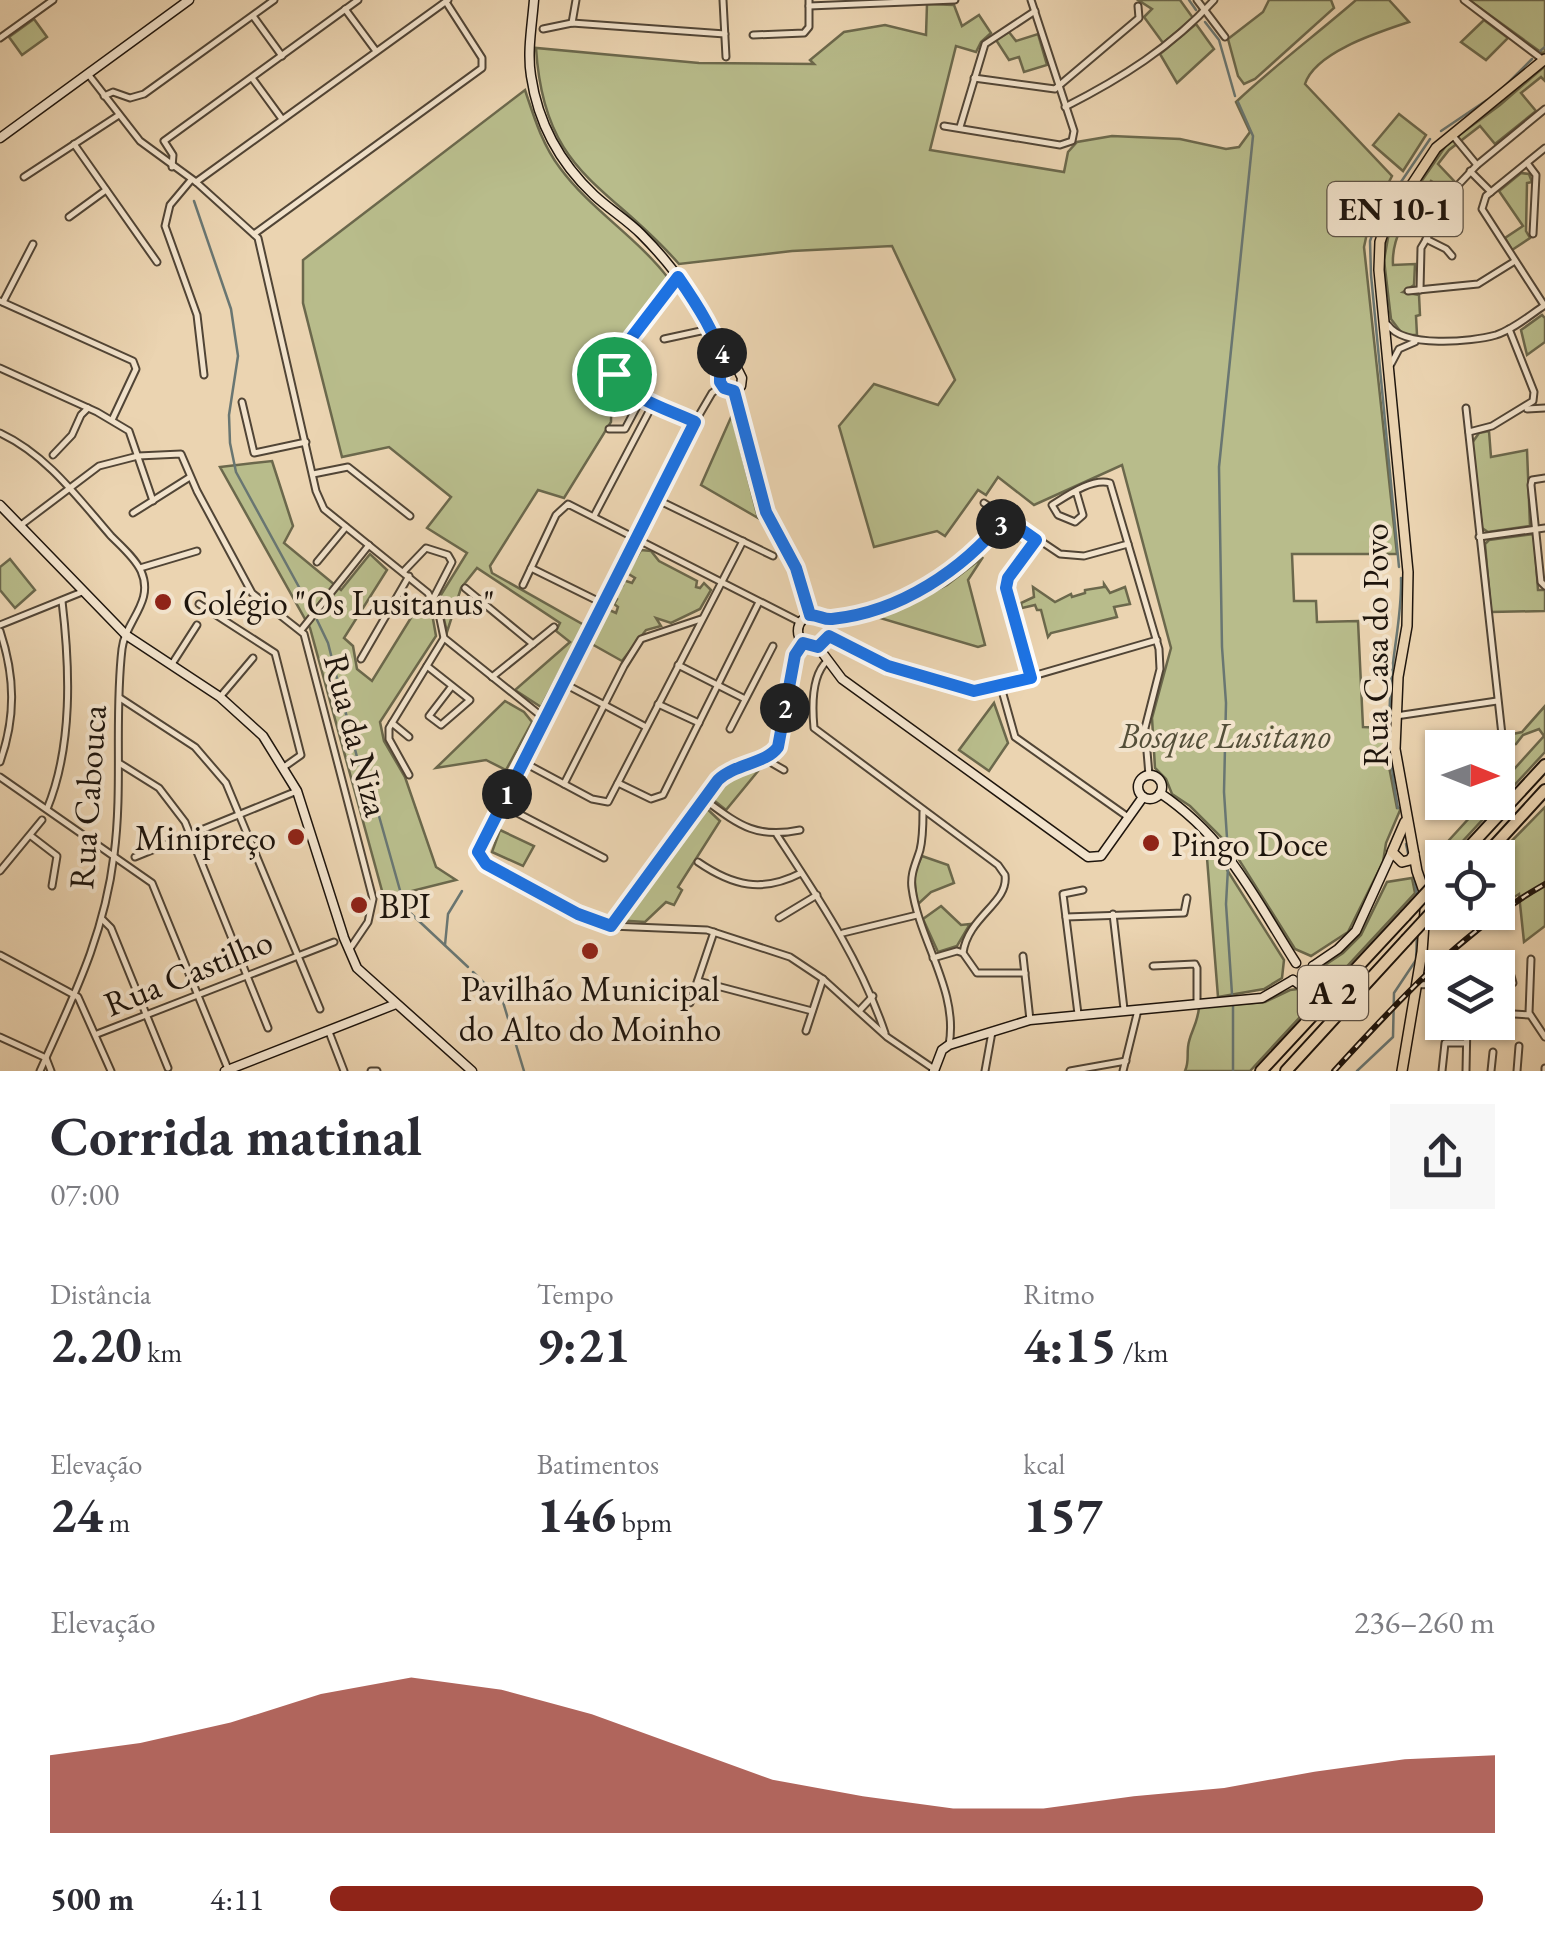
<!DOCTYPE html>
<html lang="pt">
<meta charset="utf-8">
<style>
:root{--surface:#fff;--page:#f7f7f7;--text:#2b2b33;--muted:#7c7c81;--accent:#8f2418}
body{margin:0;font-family:"EB Garamond",serif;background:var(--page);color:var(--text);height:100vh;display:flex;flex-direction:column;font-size:38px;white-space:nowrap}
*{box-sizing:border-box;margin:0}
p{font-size:32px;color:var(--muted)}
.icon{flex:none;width:55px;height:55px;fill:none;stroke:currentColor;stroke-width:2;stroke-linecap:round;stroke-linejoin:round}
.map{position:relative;height:1071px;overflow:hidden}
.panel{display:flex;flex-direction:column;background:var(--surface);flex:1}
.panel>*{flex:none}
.needle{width:65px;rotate:91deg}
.tools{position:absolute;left:1425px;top:730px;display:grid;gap:20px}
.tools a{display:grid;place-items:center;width:90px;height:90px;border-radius:0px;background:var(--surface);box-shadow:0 2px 8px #0004;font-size:50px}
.pin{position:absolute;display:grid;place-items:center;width:85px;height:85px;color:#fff;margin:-42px;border:5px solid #fff;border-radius:50%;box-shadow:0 2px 10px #0007}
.km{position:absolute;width:50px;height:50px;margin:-25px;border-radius:50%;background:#222;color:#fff;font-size:28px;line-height:50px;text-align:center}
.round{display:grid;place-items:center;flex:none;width:105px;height:105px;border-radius:0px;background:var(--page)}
.headline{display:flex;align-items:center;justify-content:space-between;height:170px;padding:0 50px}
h1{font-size:55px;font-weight:700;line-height:75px}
.metrics{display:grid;grid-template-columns:repeat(3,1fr);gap:15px;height:170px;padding:10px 50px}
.metrics div{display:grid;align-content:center}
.metrics b{font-size:50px;font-weight:700}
.metrics small{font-size:28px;font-weight:400}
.metrics p{font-size:28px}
.chart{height:280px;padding:20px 50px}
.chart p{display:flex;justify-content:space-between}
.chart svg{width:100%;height:180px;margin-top:10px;fill:var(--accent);opacity:.7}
ul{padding:0 50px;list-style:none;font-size:32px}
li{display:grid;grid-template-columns:160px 120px 1fr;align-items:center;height:75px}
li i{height:25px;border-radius:12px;background:var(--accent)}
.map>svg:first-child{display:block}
.green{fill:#b8bc8b;stroke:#6b684c;stroke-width:2.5}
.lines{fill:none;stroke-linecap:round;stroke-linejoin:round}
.stream{stroke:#697672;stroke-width:2.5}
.street-casing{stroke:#514536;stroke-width:9}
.secondary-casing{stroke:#1e150d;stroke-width:11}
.primary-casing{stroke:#1e150d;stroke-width:12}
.highway-casing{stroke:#1e150d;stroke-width:14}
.street{stroke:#f2e3cc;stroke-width:5}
.secondary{stroke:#f2e3cc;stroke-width:8}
.primary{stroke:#ebd4b1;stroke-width:9}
.highway{stroke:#ebd4b1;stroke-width:10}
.rail-casing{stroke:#1e150d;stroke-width:6}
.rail{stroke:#f2e3cc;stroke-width:2.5;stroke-dasharray:8;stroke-linecap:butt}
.highway-bridge-casing{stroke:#1e150d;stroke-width:14;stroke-linecap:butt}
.highway-bridge{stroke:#ebd4b1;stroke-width:10}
.route-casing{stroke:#fff;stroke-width:20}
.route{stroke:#1a73e8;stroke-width:12}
.poi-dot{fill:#8f2418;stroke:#f2e3cc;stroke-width:4}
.labels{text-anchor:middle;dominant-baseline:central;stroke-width:8;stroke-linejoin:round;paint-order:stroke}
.shield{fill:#f2e3cc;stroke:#5e5346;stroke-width:2.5}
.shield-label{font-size:32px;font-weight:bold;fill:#1e150d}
.poi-label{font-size:35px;fill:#1e150d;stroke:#f2e3cc;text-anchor:start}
.street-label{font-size:35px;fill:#1e150d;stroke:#f2e3cc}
.park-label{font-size:35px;font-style:italic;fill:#544f39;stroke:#f2e3cc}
</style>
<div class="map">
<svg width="1545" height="1071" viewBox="0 0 1545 1071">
<rect width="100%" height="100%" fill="#ebd4b1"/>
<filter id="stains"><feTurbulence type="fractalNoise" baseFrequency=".002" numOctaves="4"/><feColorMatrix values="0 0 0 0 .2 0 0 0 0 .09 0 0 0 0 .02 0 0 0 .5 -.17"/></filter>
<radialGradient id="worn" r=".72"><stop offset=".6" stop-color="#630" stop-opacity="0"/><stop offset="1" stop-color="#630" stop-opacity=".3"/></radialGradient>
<g class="green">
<polygon points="1138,0 1180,0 1193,18 1163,43 1144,17 1152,9"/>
<polygon points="1269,0 1331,0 1334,8 1255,79 1244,84 1238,76 1228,39 1263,12"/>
<path d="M1356,0H1389L1409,22C1379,32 1315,52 1305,84L1392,176L1370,219L1364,247L1397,554H1292L1294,601H1316L1317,622L1358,621L1363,727L1387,728L1386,751L1397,808H1401L1386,843L1383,862L1348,932L1311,956L1295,949L1231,847L1190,806L1172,794L1166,779L1155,768L1152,718L1171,648L1122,465L1034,505L998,477L986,495L978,490L945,536L937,531L874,547L839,426L874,384L938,405L955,380L892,246L792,251L679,264C607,182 544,175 536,48L699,63L814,64L810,60L844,32L885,25L926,35L927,4L954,5L962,26L979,15L991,33L981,42L976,52L956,46L930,150L1064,172L1068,152L1077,142L1112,136L1180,139L1226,149L1239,147L1250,132L1236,102C1273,67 1318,33 1356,0Z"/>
<polygon points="1469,0 1545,0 1545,52 1542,53"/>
<polygon points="34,19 47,37 22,55 9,37"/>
<polygon points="1484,20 1508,38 1486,60 1461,42"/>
<polygon points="1196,24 1214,49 1177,83 1160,54"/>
<polygon points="1009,32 1016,41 1038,34 1047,65 1024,72 1019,57 1009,60 996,40"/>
<path d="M1545,66V81L1541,77L1521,93L1536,111L1495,144L1480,126L1449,150L1438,164L1455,182L1449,192L1431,181C1414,207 1391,232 1393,265L1415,264L1414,285L1403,292L1419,295L1420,315L1416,316L1417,335H1403L1391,319L1384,260L1390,227L1447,144L1500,105Z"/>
<path d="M525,90C534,117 542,144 560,168C591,210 636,236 669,279L612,372L611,422L564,498L538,490L490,566L492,573L584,625L541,707L515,690L570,642L556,631L560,623L477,568L461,588L447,632L439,598L467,553L427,528L451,497L389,447L342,457L303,303V260Z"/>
<polygon points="1399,114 1426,135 1403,171 1373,145"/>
<polygon points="1521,173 1529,174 1532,182 1527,183 1526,231 1530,238 1512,250 1505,238 1523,226 1499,191"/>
<polygon points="1542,315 1545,318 1545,342 1527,355 1521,330"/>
<polygon points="732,415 758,518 701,485"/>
<polygon points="1489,431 1491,457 1527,450 1530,526 1488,532 1482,528 1472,443 1479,433"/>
<polygon points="272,461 293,526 284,543 341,590 370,554 387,570 344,638 353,646 357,669 372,681 422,600 433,619 436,636 380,722 384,741 405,777 436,867 456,880 384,898 310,628 220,467"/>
<polygon points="1534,534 1538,590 1545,590 1545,611 1491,612 1485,544 1489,540"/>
<polygon points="641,550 651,551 659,561 697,581 696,587 700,588 704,583 711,590 700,609 671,623 656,618 661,626 646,630 622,661 590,643 607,609 616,613 618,607 614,604 617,599 613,596 623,585 623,580 632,583 635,578 627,573"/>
<polygon points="983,557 968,580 985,645 978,647 880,618 947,585"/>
<polygon points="10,559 35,590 15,608 0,590 0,567"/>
<polygon points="1104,584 1110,593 1125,587 1130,604 1114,607 1117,617 1051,633 1048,637 1041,610 1037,610 1035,605 1022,608 1021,603 1034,597 1033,587 1055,602 1071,594 1072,597 1085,593 1085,590 1104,587"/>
<polygon points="505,701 524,712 532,722 506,770 486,760 436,768"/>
<polygon points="994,703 1008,743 989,771 959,750"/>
<polygon points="1545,706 1545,752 1448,857 1442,858 1442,864 1432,875 1429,862 1483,803 1498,802 1498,787 1544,736 1539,729 1523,735 1516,744 1505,745 1503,736 1522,732"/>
<polygon points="760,763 763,765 726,810 711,798 729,773"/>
<polygon points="703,805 720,821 678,887 682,890 674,905 666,902 645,922 615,920"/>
<polygon points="1545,807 1545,926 1524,942 1519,894 1498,907 1496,857"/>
<polygon points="500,830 534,846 523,866 492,852"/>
<polygon points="1212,846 1284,960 1282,978 1264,989 1218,997 1207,858"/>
<polygon points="922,856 948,865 954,883 931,892 917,905 914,873"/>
<path d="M1412,878L1415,893L1250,1071H1185C1189,1062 1187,1057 1188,1047C1189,1034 1198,1024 1199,1007L1265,1002L1290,990L1313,987L1325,965L1343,953L1361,935L1387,882Z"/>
<polygon points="941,906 961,925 970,924 957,946 938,952 923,919"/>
</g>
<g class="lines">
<g class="stream">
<polyline points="1189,0 1196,10"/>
<polyline points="1205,22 1219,40 1235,96"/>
<polyline points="1540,51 1545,47"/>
<polyline points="1505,86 1532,59"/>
<polyline points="1441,131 1487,100"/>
<polyline points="194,201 231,309 238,356 229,415 230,443 236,472 311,609"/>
<polyline points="1399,567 1371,275 1370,241 1380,213 1430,139"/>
<polyline points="317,620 328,643 358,761 377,809"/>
<path d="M1398,808C1389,759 1387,723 1392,673C1395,640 1402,611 1401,578"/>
<polyline points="379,816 405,908 468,967"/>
<polyline points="1227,838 1224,792 1226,703 1222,647 1219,467 1253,136 1238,102"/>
<polyline points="1406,844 1408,853"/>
<polyline points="1228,868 1226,904 1232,994"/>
<polyline points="1414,877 1417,895"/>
<polyline points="445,945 448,914 462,891"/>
<polyline points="473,972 503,1002 524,1071"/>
<polyline points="1233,1006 1233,1071"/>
<polyline points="1357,1071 1393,1037 1394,993 1416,960 1417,933"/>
</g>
<defs>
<g id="street">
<polyline points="723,0 726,57"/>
<polyline points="1197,0 1225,37"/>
<polyline points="1464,0 1542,59"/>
<polyline points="809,6 955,0"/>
<polyline points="345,9 376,51"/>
<polyline points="253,16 282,56"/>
<polyline points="572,23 576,0"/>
<polyline points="543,29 572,23 725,34"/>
<polyline points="753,35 804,33 809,27 809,0"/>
<polyline points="0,38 53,0"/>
<polyline points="88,74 140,141 196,182 258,238 316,491 324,509 428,593 439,614 444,638 545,719"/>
<polyline points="252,78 282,119"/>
<polyline points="974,78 1055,89 1139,18 1138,6"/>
<polyline points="104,96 113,92 130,98 144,94 274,0"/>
<path d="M1065,107C1120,79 1172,47 1214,0"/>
<polyline points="944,126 1060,145 1072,141 1074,131 1031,0"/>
<polyline points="960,127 985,44 1035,11"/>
<polyline points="1454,137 1477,165"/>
<polyline points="74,144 157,262"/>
<polyline points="1527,163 1536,175 1533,234"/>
<polyline points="172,167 173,155 164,141 358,0"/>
<polyline points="1470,171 1491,192"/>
<polyline points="24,177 119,115"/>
<polyline points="191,180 170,205 165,226 197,315 204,375"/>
<polyline points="196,182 448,0"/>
<polyline points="69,217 106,190"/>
<polyline points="254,234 482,68 482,58 446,2"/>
<polyline points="1426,239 1446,249 1452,256"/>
<path d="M677,277L622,350L614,374C629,399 670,410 695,422"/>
<polyline points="1420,290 1421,248 1460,183 1477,165 1545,109"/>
<polyline points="1408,291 1478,284 1515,261"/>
<polyline points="0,301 133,361 136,369 112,420"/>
<polyline points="3,302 33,244"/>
<polyline points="1544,305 1482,209 1486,196 1545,148"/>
<path d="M1388,325C1404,348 1471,342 1496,335C1514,329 1530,315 1545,305"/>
<polyline points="664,339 710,329"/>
<polyline points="1391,364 1399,349 1415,342"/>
<polyline points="0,368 97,412 129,431 153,501"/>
<polyline points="721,386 712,393 695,422 479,848 479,856 486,865 578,914 611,926 707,930 790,957 823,979 887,1037 934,1069"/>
<polyline points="242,402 254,453 306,442"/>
<polyline points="1466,408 1506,771"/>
<polyline points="1527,409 1545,408"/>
<polyline points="609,429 625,429 642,397"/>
<polyline points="1469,432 1492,426 1533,401 1534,392 1509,329"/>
<path d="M0,433C47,455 78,498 111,536C121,546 135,558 141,571C155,602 125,621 122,649C114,717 123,787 114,855C104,937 73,997 40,1071"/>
<polyline points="53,455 72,435 81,415 88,408"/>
<polyline points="313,474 348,467 410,516"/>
<polyline points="1545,478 1532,480 1531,485 1541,582 1545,586"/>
<path d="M1076,491L1083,515L1075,522L1058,515L1052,505C1068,495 1092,478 1110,483L1159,649L1160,669L1145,728L1149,775"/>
<polyline points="656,499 773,556"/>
<polyline points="984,503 1060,554 1084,556 1128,544"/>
<polyline points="133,513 190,477"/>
<polyline points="594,516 654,402"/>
<polyline points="21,525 99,466 138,456 181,454 197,491 252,593 304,634 373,899 368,922 349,950"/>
<polyline points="1479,537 1545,528"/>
<polyline points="317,562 346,527"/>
<polyline points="140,568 197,551"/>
<polyline points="531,568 604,604"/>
<polyline points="404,571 426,548 448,555 452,562 433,599"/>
<polyline points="523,585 556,515 568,504 800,622"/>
<polyline points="465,588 533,644"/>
<polyline points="199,604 275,653 301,755 284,767"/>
<path d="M826,620C901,605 956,578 1005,518"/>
<polyline points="0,625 82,592"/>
<polyline points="302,629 369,545"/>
<path d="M0,631C15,676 16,717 0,762"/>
<polyline points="829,636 887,666 978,692 1157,640"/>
<polyline points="361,659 409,576"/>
<path d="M827,661C811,676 812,707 814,728L998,865L1005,875C1009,903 968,916 963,953L977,973H1025"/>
<polyline points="172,664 197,625"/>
<polyline points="678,665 745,699"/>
<polyline points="427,666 470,700 441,725 429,716 452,686"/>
<polyline points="492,677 554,627"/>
<polyline points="1031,677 1006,588 1008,578 1036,540"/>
<polyline points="563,683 646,727"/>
<polyline points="1001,687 1015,737 1128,817"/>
<polyline points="220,697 253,658"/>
<polyline points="120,698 195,747 226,783 320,1009"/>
<polyline points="658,704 699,723"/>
<polyline points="1396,716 1497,701"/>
<polyline points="392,723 409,737"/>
<polyline points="730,729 773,646"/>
<polyline points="765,759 784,770"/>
<polyline points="523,762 592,799 608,802 743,541"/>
<polyline points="119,763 159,788 185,822 268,1028"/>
<polyline points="409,775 389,739 389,728 444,638"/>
<polyline points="0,777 152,883 228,1069"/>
<polyline points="618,783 651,799 663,795 759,602"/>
<polyline points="564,784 624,666 641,639 701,619"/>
<path d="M705,800C739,825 756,839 800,830"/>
<polyline points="502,805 604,858"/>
<path d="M47,809C73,746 70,668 62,601"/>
<path d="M923,812C923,824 923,838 920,850C916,863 910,874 912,888C919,941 959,991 949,1045"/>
<path d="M777,835C819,899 860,959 885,1033"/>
<polyline points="31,836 57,856 52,886"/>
<polyline points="135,857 297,791"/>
<path d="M698,862C733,886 762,893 801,873"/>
<polyline points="0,871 42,820"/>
<polyline points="1113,914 1124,1009"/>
<polyline points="1066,917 1184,913 1187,898"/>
<polyline points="779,918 817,895"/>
<polyline points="102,919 111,928 168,1068"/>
<path d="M611,926L718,779C736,763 766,763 778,747L795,655L803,643"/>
<polyline points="843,933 917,915"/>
<polyline points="0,955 78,997 111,1071"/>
<polyline points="1023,956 1030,1020"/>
<polyline points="933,958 957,951 963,953"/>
<polyline points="1531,959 1529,1013 1545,1037"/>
<polyline points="1153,966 1195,964 1197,968 1197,1003"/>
<polyline points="1498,979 1511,976 1513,983"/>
<polyline points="698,981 812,1011"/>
<polyline points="1416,985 1442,984"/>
<polyline points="690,1003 714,932"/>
<polyline points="859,1011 873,996"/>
<polyline points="1498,1013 1530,1015"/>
<polyline points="1078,1014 1063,894 1083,890"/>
<polyline points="806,1031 823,979"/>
<polyline points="329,1032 344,1071"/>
<polyline points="97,1034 334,942"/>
<polyline points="0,1037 46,1058 51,1071"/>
<polyline points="371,1071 377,1071"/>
<polyline points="985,1071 992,1032"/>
<polyline points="1070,1071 1126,1061"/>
<polyline points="1123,1071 1138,1010"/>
<polyline points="1442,1071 1445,1043 1466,1043"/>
<polyline points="1466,1071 1467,1022"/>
<polyline points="1491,1071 1493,1052"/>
<polyline points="1517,1071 1519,1046"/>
<polyline points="1545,1071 1545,1068"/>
</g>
<g id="secondary">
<path d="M534,0C532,25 527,52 531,76C538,123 560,163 594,195C609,209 627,220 641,234C678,271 711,318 727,368L720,374L721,386L734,391"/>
<polyline points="0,138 189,0"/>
<polyline points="727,368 738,370 742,378 741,386 734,391"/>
<polyline points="734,391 765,511 801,580 810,615"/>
<polyline points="0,505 126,635 220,697 263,736 297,791 344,938 357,968 472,1071"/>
<circle cx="814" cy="631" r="16"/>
<polyline points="818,647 842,679 1088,857 1101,856 1143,797"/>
<circle cx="1150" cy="787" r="12"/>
<path d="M1160,793C1227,838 1254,897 1296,963"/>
<polyline points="1313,966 1338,949 1356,931 1392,852"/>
<polyline points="1293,980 1300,985 1311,981 1315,974 1313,966"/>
<polyline points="225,1071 396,1004"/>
<polyline points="934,1071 942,1050 949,1045 1030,1020 1262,998 1293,980"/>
</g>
<g id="primary">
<polyline points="1405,822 1392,852 1402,862 1410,860 1414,854"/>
<polyline points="1402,1071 1422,952 1426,897 1417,871 1395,749 1398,677 1407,626 1408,572 1379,270 1380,242 1386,224 1436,148 1545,59"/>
</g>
<g id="highway">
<polyline points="1459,858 1545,765"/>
<polyline points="1483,858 1545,790"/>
<polyline points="1261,1071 1405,916"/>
<polyline points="1286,1071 1406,940"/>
</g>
</defs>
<use href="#street" class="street-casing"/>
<use href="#secondary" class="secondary-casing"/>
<use href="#primary" class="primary-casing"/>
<use href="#highway" class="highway-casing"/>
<use href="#street" class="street"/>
<use href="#secondary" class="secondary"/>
<use href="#primary" class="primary"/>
<use href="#highway" class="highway"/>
<defs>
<path id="rail" d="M1334,1071C1398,1001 1462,931 1545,884"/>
</defs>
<use href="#rail" class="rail-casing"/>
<use href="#rail" class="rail"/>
<defs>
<g id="highway-bridge">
<polyline points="1405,916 1442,876"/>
<polyline points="1406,940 1442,901"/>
</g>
</defs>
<use href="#highway-bridge" class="highway-bridge-casing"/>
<use href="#highway-bridge" class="highway-bridge"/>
</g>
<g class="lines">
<defs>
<path id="route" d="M678,277C698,306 716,334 726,368L720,374V382L724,388L734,391L766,512L796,568L810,615C819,615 824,620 832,619C900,612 963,570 1005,518L1036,540L1008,578L1006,588L1031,678L974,691L888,666L829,636L818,647L803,643L795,655L778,747C766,764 736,763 718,780L611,926L578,914L486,864L478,852L695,422C670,410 629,399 614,374L622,350Z"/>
</defs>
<use href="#route" class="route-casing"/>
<use href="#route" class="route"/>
</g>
<g class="poi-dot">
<circle cx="163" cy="602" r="10"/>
<circle cx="296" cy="837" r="10"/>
<circle cx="1151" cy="843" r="10"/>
<circle cx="359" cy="905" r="10"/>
<circle cx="590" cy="951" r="10"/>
</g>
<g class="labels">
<g class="shield">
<rect x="1327.5" y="182" width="135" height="54" rx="8"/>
<rect x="1298" y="966" width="70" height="54" rx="8"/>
</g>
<g class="shield-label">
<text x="1395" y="209">EN 10-1</text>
<text x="1333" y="993">A 2</text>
</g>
<g class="poi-label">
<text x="183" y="602">Colégio "Os Lusitanus"</text>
<text x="276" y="837" text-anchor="end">Minipreço</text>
<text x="1171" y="843">Pingo Doce</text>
<text x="379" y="905">BPI</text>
<text x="590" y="988" text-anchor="middle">Pavilhão Municipal<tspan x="590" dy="40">do Alto do Moinho</tspan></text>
</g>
<g class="street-label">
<text transform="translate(1375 645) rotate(-90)">Rua Casa do Povo</text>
<text transform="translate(357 735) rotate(75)">Rua da Niza</text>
<text transform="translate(87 797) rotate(-86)">Rua Cabouca</text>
<text transform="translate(188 972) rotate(-22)">Rua Castilho</text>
</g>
<g class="park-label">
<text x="1225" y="735">Bosque Lusitano</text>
</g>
</g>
<rect width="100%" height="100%" filter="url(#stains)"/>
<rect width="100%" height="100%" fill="url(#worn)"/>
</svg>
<div class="tools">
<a><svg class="needle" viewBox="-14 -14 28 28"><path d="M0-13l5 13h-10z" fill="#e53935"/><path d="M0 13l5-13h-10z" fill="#7c7c81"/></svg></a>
<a><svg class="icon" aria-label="locate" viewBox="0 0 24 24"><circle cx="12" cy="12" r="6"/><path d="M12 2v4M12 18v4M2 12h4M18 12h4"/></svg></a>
<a><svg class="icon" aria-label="layers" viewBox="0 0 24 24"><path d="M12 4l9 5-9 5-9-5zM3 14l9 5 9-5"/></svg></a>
</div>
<div class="pin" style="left:614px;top:374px;background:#1e9e55"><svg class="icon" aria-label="arrive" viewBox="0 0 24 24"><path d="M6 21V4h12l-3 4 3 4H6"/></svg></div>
<b class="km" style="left:507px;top:794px">1</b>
<b class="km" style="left:785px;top:708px">2</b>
<b class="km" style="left:1001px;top:524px">3</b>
<b class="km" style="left:722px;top:353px">4</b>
</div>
<section class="panel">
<div class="headline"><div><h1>Corrida matinal</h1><p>07:00</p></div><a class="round"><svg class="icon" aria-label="share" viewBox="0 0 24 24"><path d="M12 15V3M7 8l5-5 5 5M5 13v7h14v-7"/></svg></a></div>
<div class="metrics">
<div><p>Distância</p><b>2.20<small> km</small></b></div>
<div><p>Tempo</p><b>9:21</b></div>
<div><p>Ritmo</p><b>4:15<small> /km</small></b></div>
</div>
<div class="metrics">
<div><p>Elevação</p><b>24<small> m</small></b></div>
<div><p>Batimentos</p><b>146<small> bpm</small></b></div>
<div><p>kcal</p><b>157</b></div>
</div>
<div class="chart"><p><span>Elevação</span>236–260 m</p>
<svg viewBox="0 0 160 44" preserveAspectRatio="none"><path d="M0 44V25L10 22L20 17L30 10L40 6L50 9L60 15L70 23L80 31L90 35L100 38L110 38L120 35L130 33L140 29L150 26L160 25V44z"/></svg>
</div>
<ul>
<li><b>500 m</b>4:11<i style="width:99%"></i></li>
</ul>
</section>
